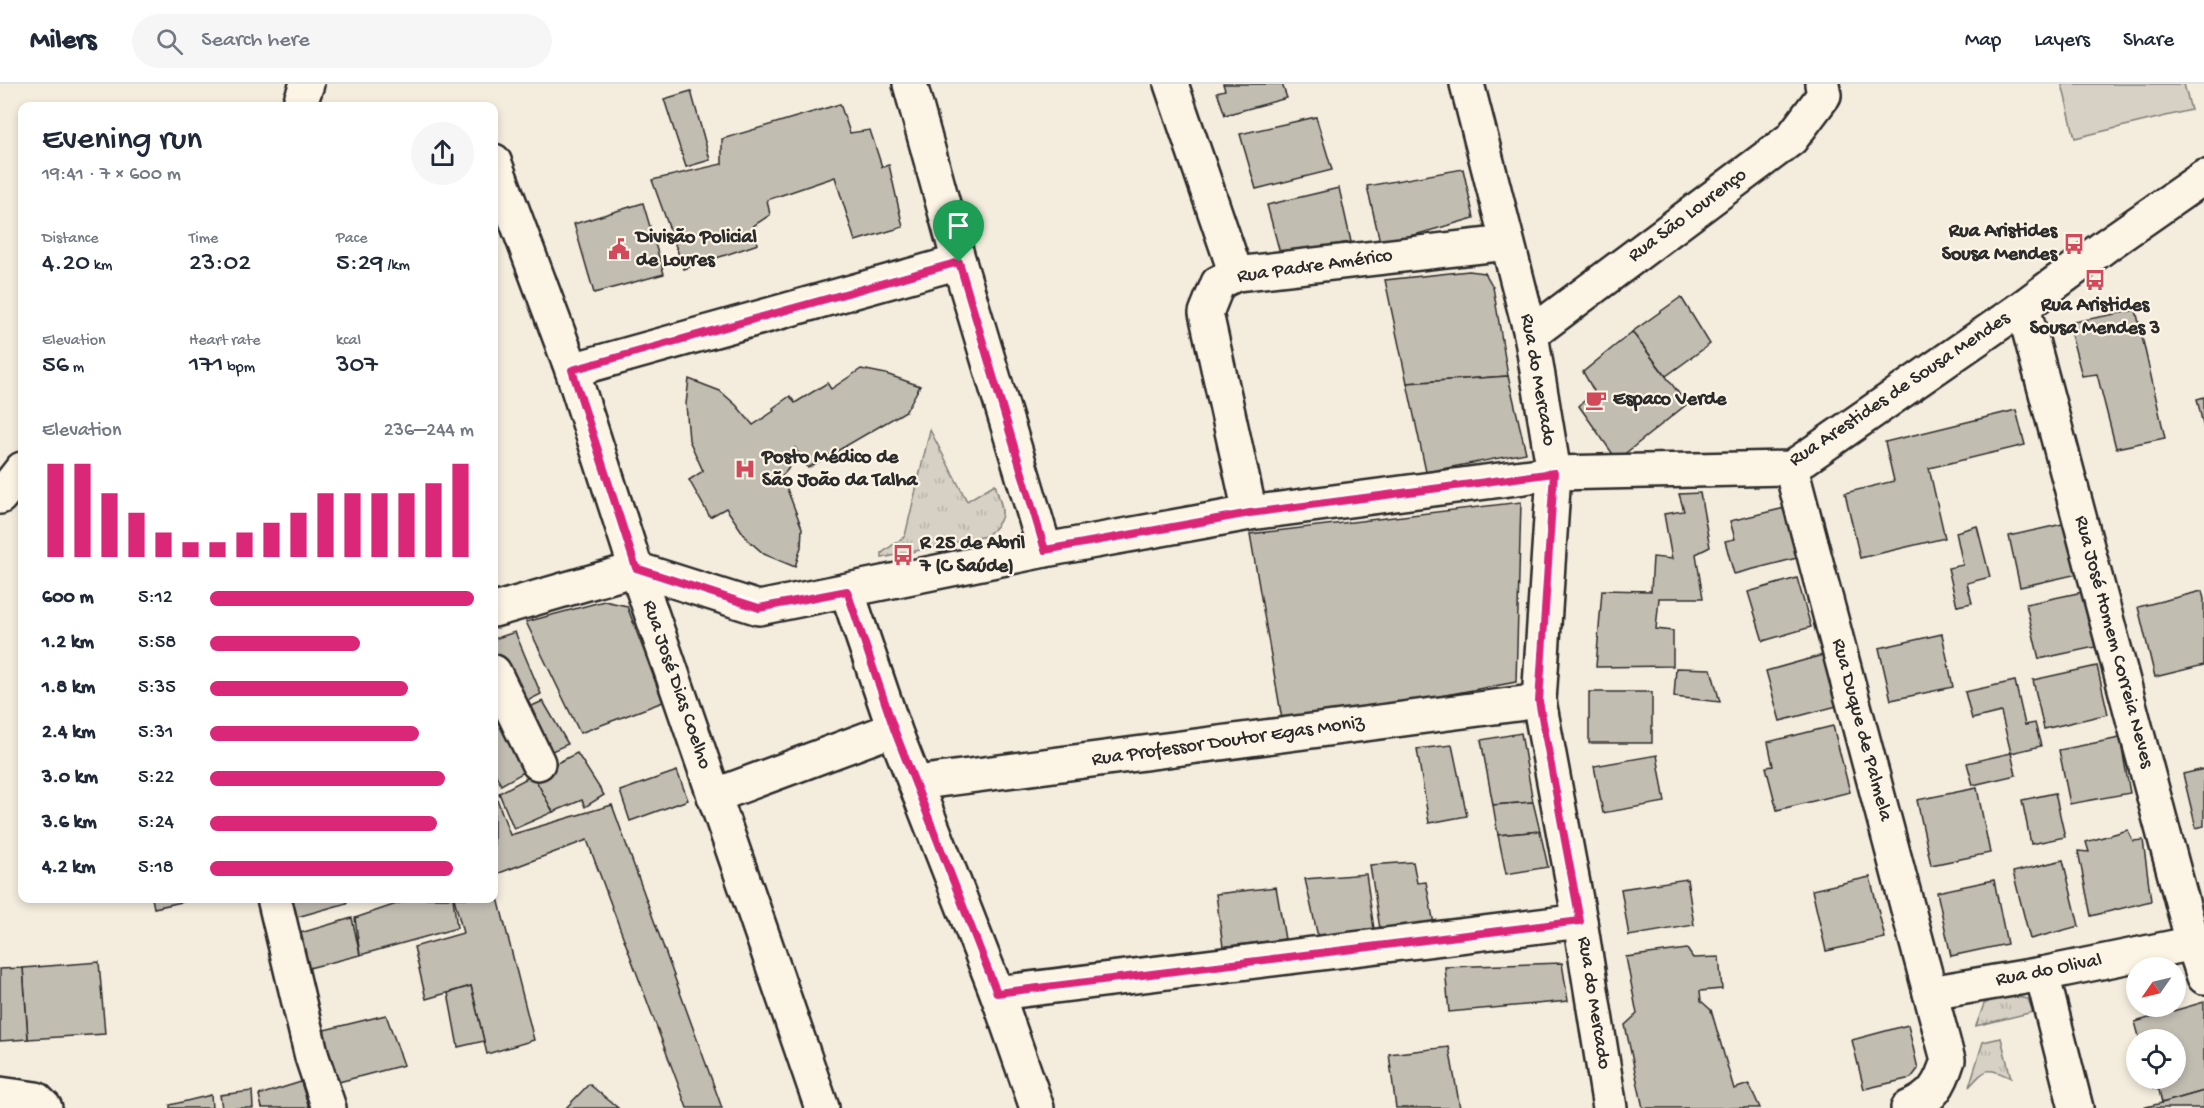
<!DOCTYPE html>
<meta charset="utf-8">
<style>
:root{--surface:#fff;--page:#f6f6f7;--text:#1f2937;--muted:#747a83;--line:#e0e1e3;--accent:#db2777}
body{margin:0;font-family:"Gochi Hand",sans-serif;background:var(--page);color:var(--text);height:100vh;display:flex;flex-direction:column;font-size:22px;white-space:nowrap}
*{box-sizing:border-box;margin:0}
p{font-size:20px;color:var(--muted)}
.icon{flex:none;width:33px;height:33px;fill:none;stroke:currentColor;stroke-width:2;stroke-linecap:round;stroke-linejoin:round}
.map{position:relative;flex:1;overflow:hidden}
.panel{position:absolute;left:18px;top:18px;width:480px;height:801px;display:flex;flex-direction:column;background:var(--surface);border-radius:12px;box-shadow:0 3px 9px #0003}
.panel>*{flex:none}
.needle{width:39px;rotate:236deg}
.buttons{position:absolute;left:2126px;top:873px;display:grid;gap:12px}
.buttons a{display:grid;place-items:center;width:60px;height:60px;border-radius:50%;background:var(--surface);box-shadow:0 3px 9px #0003;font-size:30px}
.pin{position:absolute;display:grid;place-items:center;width:51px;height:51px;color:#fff;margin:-62px -26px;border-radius:50% 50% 50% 0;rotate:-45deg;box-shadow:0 0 6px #0007}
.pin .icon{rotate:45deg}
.round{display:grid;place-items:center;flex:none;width:63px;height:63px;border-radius:32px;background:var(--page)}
.head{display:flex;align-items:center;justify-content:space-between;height:102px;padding:0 24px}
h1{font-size:33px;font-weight:600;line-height:45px}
.stats{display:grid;grid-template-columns:repeat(3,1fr);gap:9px;height:102px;padding:6px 24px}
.stats div{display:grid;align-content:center}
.stats b{font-size:26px;font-weight:600}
.stats small{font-size:16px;font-weight:400}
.stats p{font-size:16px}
.chart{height:168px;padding:12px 24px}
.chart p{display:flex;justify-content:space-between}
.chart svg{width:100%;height:108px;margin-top:6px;stroke:var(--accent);stroke-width:6}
ul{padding:0 24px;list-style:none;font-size:20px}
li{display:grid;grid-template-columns:96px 72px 1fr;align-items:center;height:45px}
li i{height:15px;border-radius:8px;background:var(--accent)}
header{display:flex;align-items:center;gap:36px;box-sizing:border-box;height:84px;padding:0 30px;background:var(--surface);border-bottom:2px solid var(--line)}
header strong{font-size:28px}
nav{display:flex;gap:33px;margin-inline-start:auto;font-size:21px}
.search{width:420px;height:54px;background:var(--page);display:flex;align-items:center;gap:15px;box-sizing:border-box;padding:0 21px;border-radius:33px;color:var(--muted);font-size:22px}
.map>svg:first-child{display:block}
.grass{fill:url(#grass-tufts);stroke:#807e78;stroke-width:1.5}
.pitch{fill:#d6d1c4;stroke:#807e78;stroke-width:1.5}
.building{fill:#c2bdb1;stroke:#2b2b2b;stroke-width:1.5}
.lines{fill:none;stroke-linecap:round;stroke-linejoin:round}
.minor-casing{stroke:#2b2b2b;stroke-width:38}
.minor{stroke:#fcf5e5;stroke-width:33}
.route-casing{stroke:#fff;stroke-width:12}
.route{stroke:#db2777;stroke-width:8}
.labels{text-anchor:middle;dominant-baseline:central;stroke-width:4.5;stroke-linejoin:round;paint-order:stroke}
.street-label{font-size:20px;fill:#2b2b2b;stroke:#fcf5e5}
.poi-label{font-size:20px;font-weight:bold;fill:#2b2b2b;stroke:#fcf5e5;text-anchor:start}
</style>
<header>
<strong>Milers</strong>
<div class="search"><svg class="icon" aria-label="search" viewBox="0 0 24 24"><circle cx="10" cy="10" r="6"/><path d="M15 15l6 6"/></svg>Search here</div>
<nav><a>Map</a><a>Layers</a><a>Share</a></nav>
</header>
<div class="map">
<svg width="2204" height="1024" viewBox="0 0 2204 1024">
<defs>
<pattern id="grass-tufts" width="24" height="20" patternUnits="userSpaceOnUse" patternTransform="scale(1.5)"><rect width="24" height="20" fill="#d6d1c4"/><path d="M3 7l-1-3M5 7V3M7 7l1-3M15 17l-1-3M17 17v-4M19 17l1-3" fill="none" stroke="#b8b4a9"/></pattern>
</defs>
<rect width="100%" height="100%" fill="#f4edde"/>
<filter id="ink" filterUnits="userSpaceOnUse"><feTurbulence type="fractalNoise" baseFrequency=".0167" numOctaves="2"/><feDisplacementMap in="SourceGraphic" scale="12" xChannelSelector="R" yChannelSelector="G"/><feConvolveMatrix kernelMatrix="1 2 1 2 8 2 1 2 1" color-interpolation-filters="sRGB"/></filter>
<g filter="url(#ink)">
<g class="grass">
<path d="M930,346L967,417L995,400C1002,426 1010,433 986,452L882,474V469L905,452Z"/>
<polygon points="2010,912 2028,915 2033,928 1976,942 1984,920 1996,914"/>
<path d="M2001,954L2011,994C1987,983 1987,983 1969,1003L1983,958Z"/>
</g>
<polygon class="pitch" points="2062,0 2184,0 2191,26 2075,54"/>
<g class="building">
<polygon points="1223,0 1282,0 1287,14 1225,31 1217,8 1225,6"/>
<polygon points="691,7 710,76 686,83 664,15"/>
<polygon points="840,20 850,49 870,46 882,83 889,81 903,143 855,157 835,93 767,116 770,131 753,142 758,160 684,185 652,96 722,80 722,55"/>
<polygon points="1316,33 1332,86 1256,105 1240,50"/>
<polygon points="1463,85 1474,134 1418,150 1380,158 1367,102"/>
<polygon points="1339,104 1351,158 1280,169 1267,121"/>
<polygon points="643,119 664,190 594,209 574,140"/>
<polygon points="1469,187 1485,189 1493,203 1508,292 1407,299 1385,196"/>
<polygon points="1681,213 1710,260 1666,292 1632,248"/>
<polygon points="2136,226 2165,354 2116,364 2097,290 2082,292 2068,239"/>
<polygon points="1632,248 1687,320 1617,376 1579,322 1594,307 1583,288"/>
<polygon points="861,285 886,290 920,302 906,327 808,384 795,364 788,385 782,392 802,444 801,463 795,483 764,470 747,455 726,424 710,433 689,396 703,387 689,356 686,320 689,295 720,307 736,321 753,341 774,327 773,324 790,312 795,319 827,299 831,305"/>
<polygon points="1508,292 1526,369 1426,388 1407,299"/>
<polygon points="2204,313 2204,345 2197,315"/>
<polygon points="2016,326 2025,361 1929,384 1945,454 1860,474 1845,409 1894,397 1885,358"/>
<polygon points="1700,409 1710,463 1696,470 1703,514 1659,514 1656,545 1673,547 1673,582 1596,583 1602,506 1651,507 1653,473 1672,475 1664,430 1684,427 1679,410"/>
<polygon points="1521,418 1516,598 1283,641 1250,450"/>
<polygon points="1785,424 1797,474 1734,490 1725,457 1735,455 1730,437"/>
<polygon points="2067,439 2078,490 2020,503 2009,452"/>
<polygon points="1977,442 1990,493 1967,499 1972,519 1957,522 1948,484 1963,481 1956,448"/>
<polygon points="1797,494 1811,543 1763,557 1748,508"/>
<polygon points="2202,507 2204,515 2204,581 2155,593 2138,523"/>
<polygon points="2083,508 2095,563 2039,575 2026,520"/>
<polygon points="604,517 627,522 663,618 580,649 526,538"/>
<polygon points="515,548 541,610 514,624 494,580 494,555"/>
<polygon points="1942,550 1953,603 1891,616 1879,564"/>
<polygon points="1823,571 1837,622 1780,637 1766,587"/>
<polygon points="2097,582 2108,630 2044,645 2033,596"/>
<polygon points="1676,584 1711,585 1720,618 1674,613"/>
<polygon points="2015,597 2025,641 2035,639 2041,662 2011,669 2001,628 1972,635 1965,608"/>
<rect x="1589" y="608" width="63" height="51"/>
<polygon points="543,617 568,660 536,674 516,629"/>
<polygon points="503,628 533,683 501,701 494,687 494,633"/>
<polygon points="1833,642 1850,708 1777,726 1766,683 1773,682 1768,658"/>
<polygon points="1521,649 1533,718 1493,721 1481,656"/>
<polygon points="2120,654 2130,709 2070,720 2059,666"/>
<polygon points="1452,661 1467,732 1429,739 1417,665"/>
<polygon points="577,669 604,711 585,723 582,716 553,728 533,691"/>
<polygon points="2011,669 2016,691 1973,701 1967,679"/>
<polygon points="1657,671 1665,718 1603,729 1594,682"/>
<polygon points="2204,685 2204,742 2196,744 2183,690"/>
<polygon points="677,687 688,716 630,737 620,707"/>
<polygon points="533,691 553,728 514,745 499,709"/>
<polygon points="1977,704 1990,769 1931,781 1917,716"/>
<polygon points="2055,709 2065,753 2031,760 2022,716"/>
<polygon points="497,715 510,751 612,721 722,1024 687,1024 587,756 494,791 494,716"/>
<polygon points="1533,718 1540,747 1498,751 1493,721"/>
<polygon points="2128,746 2133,757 2143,756 2151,817 2091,832 2078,767 2089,768 2086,758"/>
<polygon points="1540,747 1548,783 1506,790 1498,751"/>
<polygon points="2063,776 2079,842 2030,855 2013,788"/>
<polygon points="1413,778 1417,799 1426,798 1434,840 1380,845 1370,781"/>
<polygon points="1366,790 1374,845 1318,853 1305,795"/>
<polygon points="1870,793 1885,854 1826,867 1812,806"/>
<polygon points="1687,795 1694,841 1629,852 1621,805"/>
<polygon points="1994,796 2007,860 1951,872 1937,808"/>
<polygon points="494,798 534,956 487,970 471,902 426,915 414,863 463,849 454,814 494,814"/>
<polygon points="1276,803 1285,855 1223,863 1216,810"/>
<polygon points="152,814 200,814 154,824"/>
<polygon points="286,814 346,814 347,819 290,835"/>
<polygon points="414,814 453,814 457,844 360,871 355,834"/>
<polygon points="352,834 360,871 305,885 297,850"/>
<polygon points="1687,865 1693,874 1719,873 1722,905 1700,907 1701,917 1711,926 1734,1005 1749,1000 1760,1024 1643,1024 1625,941 1637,930 1626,873"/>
<polygon points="99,878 105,950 28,955 23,884"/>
<polygon points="1562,879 1568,917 1449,928 1445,883"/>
<polygon points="23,884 28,955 0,957 0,885"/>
<polygon points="471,902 484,957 458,963 448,909"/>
<polygon points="2204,918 2204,1007 2162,1019 2159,1006 2153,1004 2150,994 2175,994 2175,956 2140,956 2135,938"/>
<polygon points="386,931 404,981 331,1000 316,948"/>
<polygon points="1908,941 1918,985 1911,994 1864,1005 1852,956"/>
<polygon points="1449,963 1460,1024 1396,1024 1389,970"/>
<polygon points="301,998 309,1024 262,1024 259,1011"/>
<polygon points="589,1000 618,1024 566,1024"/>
<polygon points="252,1007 253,1024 222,1024 220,1011"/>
<polygon points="2204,1007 2204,1024 2142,1024 2162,1019"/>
<polygon points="211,1011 212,1024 170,1024 170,1021"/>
</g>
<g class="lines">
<defs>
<g id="minor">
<polyline points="910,0 959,178 1045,466"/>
<polyline points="1171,0 1236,190"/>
<polyline points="1467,0 1531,250 1554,389 1539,617 1580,837 1610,1024"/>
<polyline points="299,22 307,0"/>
<polyline points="494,77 572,286 636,485 822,1024"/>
<polyline points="2023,223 2193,859 2204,893"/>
<polyline points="1531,250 1791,55 1824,11 1822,0"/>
<polyline points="572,286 959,178"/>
<path d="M1791,384L1948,976C1940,1001 1933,1014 1908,1024"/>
<polyline points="0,413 22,385"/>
<polyline points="1250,429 1206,229 1218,199 1236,190 1507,159"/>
<polyline points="636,485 759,524 1045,466 1250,429 1554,389 1791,384 2023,223 2108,160 2204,93"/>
<polyline points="847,507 894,645 997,909 1037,1024"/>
<polyline points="494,526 636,485"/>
<polyline points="494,588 538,679"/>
<polyline points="916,699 1539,617"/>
<polyline points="714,712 894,645"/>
<polyline points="274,814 312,973 329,1024"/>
<polyline points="2042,890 2076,1024"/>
<polyline points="997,909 1580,837"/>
<polyline points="1930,909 2042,890 2204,857"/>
<polyline points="0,1010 36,1015 45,1024"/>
</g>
</defs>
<use href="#minor" class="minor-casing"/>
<use href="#minor" class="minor"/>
</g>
</g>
<g class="lines" filter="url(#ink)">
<defs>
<polygon id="route" points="959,178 1045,466 1250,429 1554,389 1539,617 1580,837 997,909 894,645 847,507 759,524 636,484 572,286"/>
</defs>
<use href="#route" class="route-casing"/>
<use href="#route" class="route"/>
</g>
<defs>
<symbol id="bus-bare" viewBox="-9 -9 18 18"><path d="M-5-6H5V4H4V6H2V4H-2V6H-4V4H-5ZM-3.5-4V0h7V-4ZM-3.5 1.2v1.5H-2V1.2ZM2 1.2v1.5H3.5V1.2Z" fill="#d1495b" stroke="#fcf5e5" stroke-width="2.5" paint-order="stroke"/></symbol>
<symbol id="civic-bare" viewBox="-9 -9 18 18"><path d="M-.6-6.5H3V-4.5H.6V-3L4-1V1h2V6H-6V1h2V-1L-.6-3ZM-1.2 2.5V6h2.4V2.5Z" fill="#d1495b" stroke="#fcf5e5" stroke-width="2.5" paint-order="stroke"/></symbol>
<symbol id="cafe-bare" viewBox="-9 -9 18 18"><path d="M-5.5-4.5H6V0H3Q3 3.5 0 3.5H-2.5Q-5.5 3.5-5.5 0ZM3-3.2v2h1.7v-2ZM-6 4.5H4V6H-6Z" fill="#d1495b" stroke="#fcf5e5" stroke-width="2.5" paint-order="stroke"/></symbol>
<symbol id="hospital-bare" viewBox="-9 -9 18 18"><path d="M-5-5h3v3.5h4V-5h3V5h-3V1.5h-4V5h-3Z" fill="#d1495b" stroke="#fcf5e5" stroke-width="2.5" paint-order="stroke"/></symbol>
</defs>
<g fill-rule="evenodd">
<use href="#bus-bare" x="2059" y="145" width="30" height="30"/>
<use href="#civic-bare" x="604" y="150" width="30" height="30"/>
<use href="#bus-bare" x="2080" y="181" width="30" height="30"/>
<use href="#cafe-bare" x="1581" y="301" width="30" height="30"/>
<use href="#hospital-bare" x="730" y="370" width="30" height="30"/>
<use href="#bus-bare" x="888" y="456" width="30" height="30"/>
</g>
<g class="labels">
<g class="street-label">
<text transform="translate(1688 132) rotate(-37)">Rua São Lourenço</text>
<text transform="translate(1315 183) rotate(-8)">Rua Padre Américo</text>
<text transform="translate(1537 296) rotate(80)">Rua do Mercado</text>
<text transform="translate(1900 306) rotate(-34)">Rua Arestides de Sousa Mendes</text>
<text transform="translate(2113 558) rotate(75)">Rua José Homem Correia Neves</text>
<text transform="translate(676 601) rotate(71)">Rua José Dias Coelho</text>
<text transform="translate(1861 646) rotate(75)">Rua Duque de Palmela</text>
<text transform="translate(1228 658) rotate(-8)">Rua Professor Doutor Egas Moniz</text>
<text transform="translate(2049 887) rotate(-11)">Rua do Olival</text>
<text transform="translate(1593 919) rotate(81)">Rua do Mercado</text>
</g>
<g class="poi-label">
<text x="2057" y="148" text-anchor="end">Rua Aristides<tspan x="2057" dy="23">Sousa Mendes</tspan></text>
<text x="636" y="154">Divisão Policial<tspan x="636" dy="23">de Loures</tspan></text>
<text x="2095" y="222" text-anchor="middle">Rua Aristides<tspan x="2095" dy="23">Sousa Mendes 3</tspan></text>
<text x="1613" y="316">Espaco Verde</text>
<text x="762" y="374">Posto Médico de<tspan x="762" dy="23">São João da Talha</tspan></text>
<text x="920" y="460">R 25 de Abril<tspan x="920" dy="23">7 (C Saúde)</tspan></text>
</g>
</g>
</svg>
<div class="buttons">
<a><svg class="needle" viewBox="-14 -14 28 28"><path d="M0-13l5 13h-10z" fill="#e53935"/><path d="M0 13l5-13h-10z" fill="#747a83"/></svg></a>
<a><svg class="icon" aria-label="locate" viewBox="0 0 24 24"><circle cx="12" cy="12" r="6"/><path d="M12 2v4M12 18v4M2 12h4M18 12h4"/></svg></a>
</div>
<div class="pin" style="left:959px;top:178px;background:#1e9e55"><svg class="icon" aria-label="arrive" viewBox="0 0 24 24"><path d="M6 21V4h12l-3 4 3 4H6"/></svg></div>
<section class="panel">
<div class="head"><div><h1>Evening run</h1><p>19:41 · 7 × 600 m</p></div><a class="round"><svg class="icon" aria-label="share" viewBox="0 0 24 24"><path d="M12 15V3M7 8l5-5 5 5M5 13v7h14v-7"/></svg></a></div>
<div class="stats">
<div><p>Distance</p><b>4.20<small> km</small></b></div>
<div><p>Time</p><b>23:02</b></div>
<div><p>Pace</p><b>5:29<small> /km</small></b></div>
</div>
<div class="stats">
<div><p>Elevation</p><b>56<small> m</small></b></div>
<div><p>Heart rate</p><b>171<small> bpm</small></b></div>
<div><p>kcal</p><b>307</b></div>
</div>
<div class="chart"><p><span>Elevation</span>236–244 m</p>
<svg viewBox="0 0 160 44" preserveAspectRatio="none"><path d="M5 44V6M15 44V6M25 44V18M35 44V26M45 44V34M55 44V38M65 44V38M75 44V34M85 44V30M95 44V26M105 44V18M115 44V18M125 44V18M135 44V18M145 44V14M155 44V6"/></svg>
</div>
<ul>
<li><b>600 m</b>5:12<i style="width:100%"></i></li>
<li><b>1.2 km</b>5:58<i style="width:57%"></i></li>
<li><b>1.8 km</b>5:35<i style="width:75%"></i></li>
<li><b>2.4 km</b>5:31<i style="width:79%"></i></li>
<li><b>3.0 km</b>5:22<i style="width:89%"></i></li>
<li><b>3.6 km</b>5:24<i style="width:86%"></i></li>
<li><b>4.2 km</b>5:18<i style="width:92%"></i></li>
</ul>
</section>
</div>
